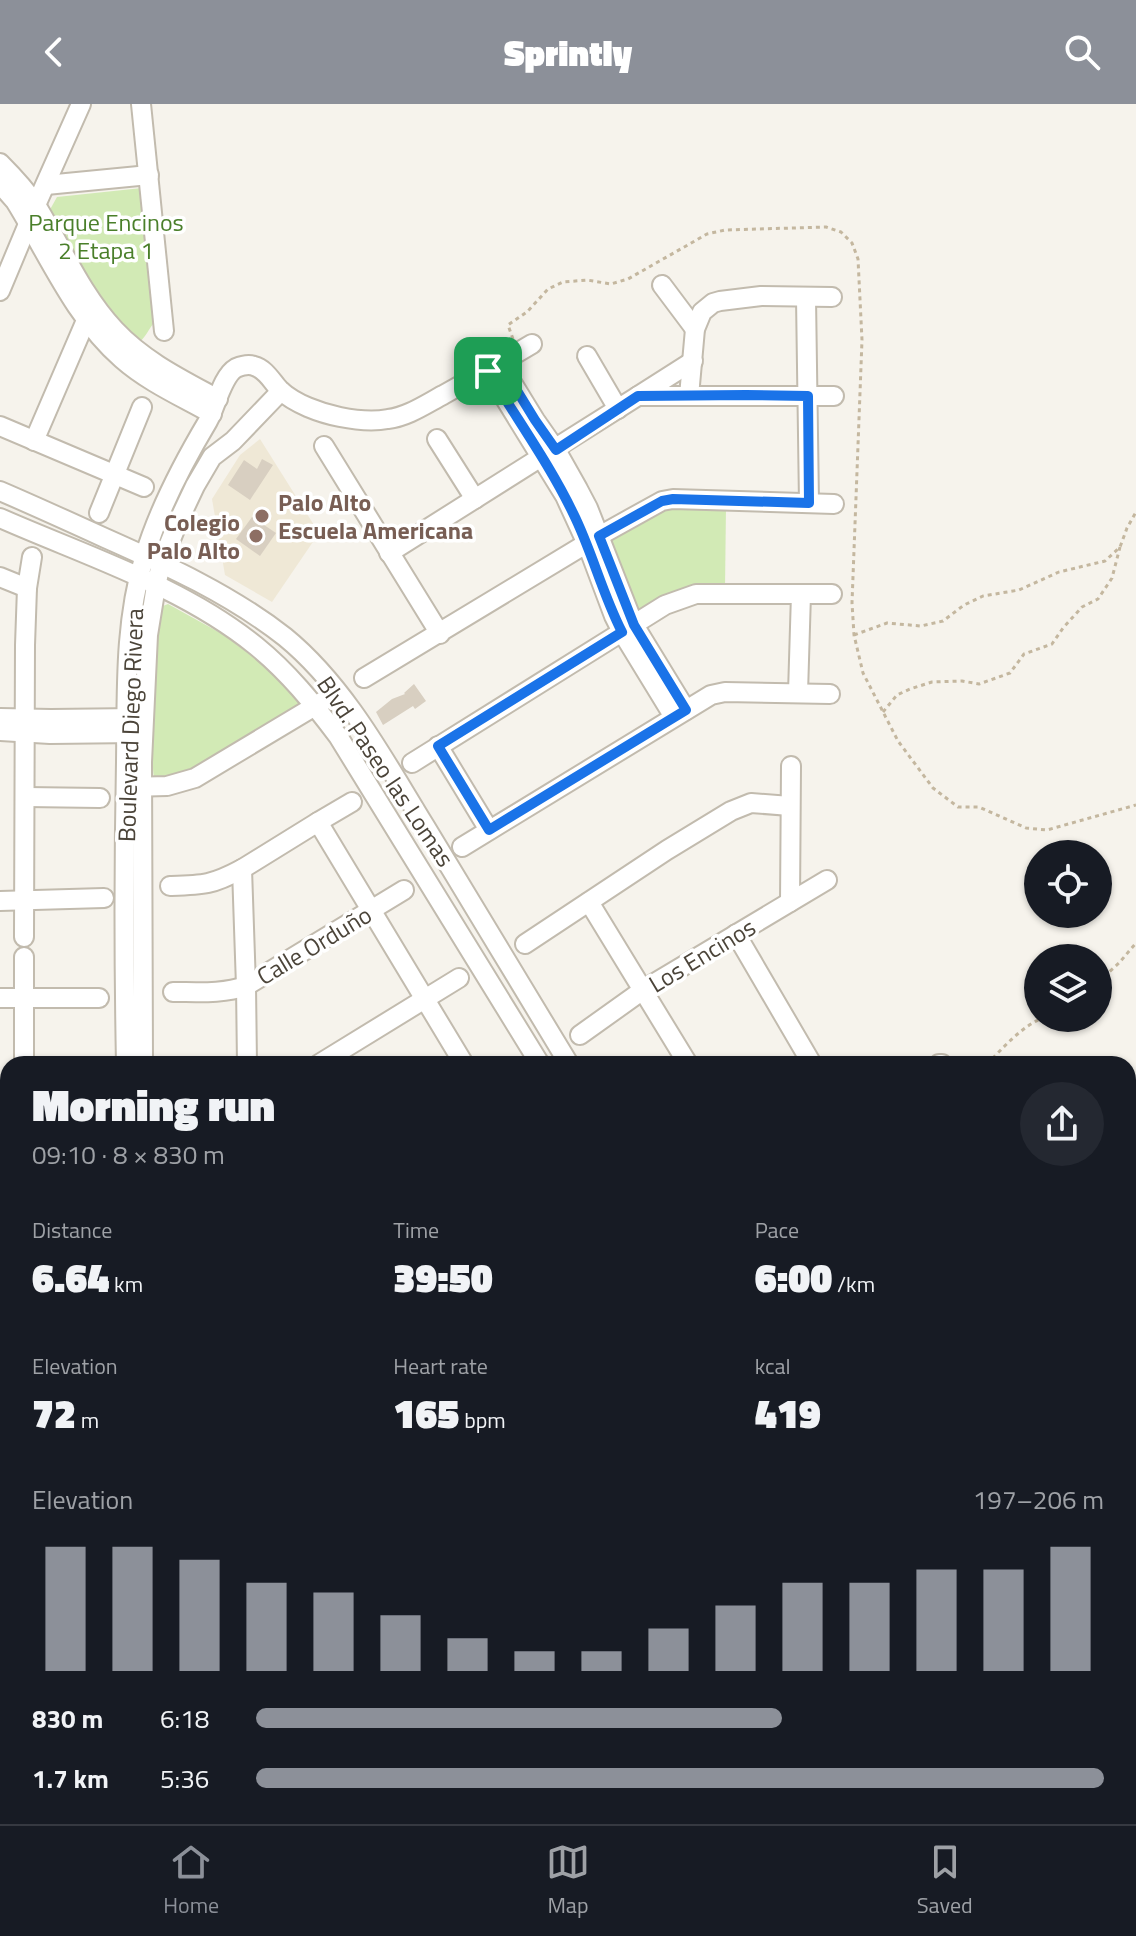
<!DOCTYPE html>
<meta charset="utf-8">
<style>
:root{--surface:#171b24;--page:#242831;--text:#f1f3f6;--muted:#9ea1a6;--line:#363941;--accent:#8c9099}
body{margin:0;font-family:"Titillium Web",sans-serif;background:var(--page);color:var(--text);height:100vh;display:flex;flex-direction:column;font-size:30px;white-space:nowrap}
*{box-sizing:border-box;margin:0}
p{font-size:26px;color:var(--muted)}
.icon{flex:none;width:44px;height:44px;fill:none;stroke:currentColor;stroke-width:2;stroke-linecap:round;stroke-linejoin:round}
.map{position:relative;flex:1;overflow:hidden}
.side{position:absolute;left:0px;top:952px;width:1136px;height:768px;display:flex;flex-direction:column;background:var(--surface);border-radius:24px 24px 0 0;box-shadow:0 2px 6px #0004}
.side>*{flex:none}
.tools{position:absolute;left:1024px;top:736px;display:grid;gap:16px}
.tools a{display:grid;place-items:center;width:88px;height:88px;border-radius:50%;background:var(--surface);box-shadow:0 2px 6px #0004;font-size:40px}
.pin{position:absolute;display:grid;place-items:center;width:68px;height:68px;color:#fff;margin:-34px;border-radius:16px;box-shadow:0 4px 12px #0006}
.round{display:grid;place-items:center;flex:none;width:84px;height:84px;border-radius:42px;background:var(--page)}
.headline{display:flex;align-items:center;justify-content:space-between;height:136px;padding:0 32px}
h1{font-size:44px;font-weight:800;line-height:60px}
.figures{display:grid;grid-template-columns:repeat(3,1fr);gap:12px;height:136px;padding:8px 32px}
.figures div{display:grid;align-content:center}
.figures b{font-size:40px;font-weight:800}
.figures small{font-size:22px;font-weight:400}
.figures p{font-size:22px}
.chart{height:224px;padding:16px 32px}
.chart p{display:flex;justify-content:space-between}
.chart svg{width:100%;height:144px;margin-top:8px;stroke:var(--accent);stroke-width:6}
ul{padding:0 32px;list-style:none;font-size:26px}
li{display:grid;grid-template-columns:128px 96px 1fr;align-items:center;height:60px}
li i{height:20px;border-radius:10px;background:var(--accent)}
header{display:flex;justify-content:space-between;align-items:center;height:104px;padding:0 32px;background:var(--accent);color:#fff;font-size:36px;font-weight:800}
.tabs{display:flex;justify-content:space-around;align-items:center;height:112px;border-top:2px solid var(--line);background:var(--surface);font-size:22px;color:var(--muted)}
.tabs a{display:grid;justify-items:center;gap:4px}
.tabs .on{color:var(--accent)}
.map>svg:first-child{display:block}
.education{fill:#efe8d6}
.green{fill:#d2eab5}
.building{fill:#d8cfc1}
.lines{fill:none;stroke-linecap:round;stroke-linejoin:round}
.minor-casing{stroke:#c2bbae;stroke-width:22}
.highway-casing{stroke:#e0a43c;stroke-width:30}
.path{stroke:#c4b79f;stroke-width:3;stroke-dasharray:4 4;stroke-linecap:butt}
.minor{stroke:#fff;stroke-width:18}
.highway{stroke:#ffcf6e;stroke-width:26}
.rail{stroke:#9a9a9a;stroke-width:4;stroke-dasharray:10 10;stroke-linecap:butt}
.route-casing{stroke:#fff;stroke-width:16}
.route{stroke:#1a73e8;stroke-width:10}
.education-dot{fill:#8d6e63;stroke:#fff;stroke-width:3}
.labels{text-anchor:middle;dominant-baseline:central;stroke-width:7;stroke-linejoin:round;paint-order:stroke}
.park-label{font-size:24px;fill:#4a7f2a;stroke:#fff}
.education-label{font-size:24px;font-weight:bold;fill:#785e54;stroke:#fff;text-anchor:start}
.street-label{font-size:24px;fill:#4b4439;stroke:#fff}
</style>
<header><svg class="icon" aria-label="back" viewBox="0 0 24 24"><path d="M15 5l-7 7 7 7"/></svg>Sprintly<svg class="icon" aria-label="search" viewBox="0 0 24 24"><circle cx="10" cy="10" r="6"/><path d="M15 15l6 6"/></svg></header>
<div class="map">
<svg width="1136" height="1720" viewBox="0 0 1136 1720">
<rect width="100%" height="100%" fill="#f6f3ec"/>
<polygon class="education" points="260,335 319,429 272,498 225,471 212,395 240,351"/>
<g class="green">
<path d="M142,84L157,215C149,224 146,233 137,241L99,198L47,111L57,93Z"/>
<polygon points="665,401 726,403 725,484 637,510 608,436"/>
<path d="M168,500L224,531L269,565L307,604L186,674L154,675C148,622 154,555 163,502Z"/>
</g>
<g class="building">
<polygon points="262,355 273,361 250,396 228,381 244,356 257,365"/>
<polygon points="252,413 276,429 260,452 236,435"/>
<polygon points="414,580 426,597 415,605 413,602 383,621 376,608 392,595 405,590 404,589"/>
</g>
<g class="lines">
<defs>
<g id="minor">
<polyline points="141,0 164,227"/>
<path d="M0,59C13,72 26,86 36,101C62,143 81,190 115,226C144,257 181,275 218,295"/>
<path d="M0,80L15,97C48,150 74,213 122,255C148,278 182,293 212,310"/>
<polyline points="46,81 149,71"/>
<polyline points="662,181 695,225"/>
<polyline points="0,187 36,101 81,0"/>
<polyline points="806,194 809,399"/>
<polyline points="587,252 618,305"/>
<polyline points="500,259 535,316 556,346 578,385 588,404 634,521 686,606"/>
<polyline points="488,267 565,392 587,440 614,512 622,528 674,613"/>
<polyline points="638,292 693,257"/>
<polyline points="689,292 695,225 702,208 713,199 720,197 761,192 832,193"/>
<polyline points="0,322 144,383"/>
<polyline points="437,335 475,395"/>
<polyline points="34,337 90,207"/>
<polyline points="324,342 440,530"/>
<path d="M0,387C35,402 70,418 105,434C168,462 230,490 285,533C345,582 385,657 425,722C473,801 521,881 569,960"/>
<polyline points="99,409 142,303"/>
<path d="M0,414C86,452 182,482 256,542C288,568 313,599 338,632L540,960"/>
<polyline points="389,449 638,292 834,292"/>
<polyline points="0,473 27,484"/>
<polyline points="364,574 599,432 662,397 673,395 834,400"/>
<polyline points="798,589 801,490"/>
<polyline points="0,614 51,615 137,614"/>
<polyline points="0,627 50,630 137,629"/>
<polyline points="438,642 489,726"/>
<polyline points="412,659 665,501 696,490 832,490"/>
<polyline points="129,683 167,682 195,674 325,596"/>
<polyline points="26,693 100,694"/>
<polyline points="318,718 352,698"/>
<polyline points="462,743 711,591 725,588 830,590"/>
<path d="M170,782C204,781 212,781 242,765"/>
<polyline points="0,797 104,794"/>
<polyline points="589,798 688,960"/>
<polyline points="790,798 791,662"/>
<polyline points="736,830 812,960"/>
<polyline points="24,833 25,541 27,484 32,453"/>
<polyline points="525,840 667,746 731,707 751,699 790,702"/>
<path d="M173,888C198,888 223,890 246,882L404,786"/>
<polyline points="0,894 99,894"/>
<polyline points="580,931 643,886 827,776"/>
<polyline points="24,960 24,853"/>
<path d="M126,960C124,859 124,758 126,658C127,589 124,520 144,454C158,406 183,359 208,317C216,303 222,272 236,264C241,262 249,260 254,262C266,265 272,278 280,286C295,300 320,309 340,313C355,316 372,318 388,315C407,313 426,300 443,291C473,274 502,258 532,240"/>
<polyline points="143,960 142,658 148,531 156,482 161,460 178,418 195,382 212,353 233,337 281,287"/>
<polyline points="247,960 246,882 242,765 318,718 464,960"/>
<polyline points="319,960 459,874"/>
<polyline points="939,960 942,960"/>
<polyline points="0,1157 8,1158"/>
<polyline points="0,1171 8,1172"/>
<polyline points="0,1384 8,1384"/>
<polyline points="1128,1662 1136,1658"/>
<polyline points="640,1712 643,1720"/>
<polyline points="1015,1720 1044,1712"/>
</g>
<g id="highway">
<polyline points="0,1462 8,1463"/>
<polyline points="0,1498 8,1499"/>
<polyline points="1128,1500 1136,1498"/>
<polyline points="1128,1535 1136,1533"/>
</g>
</defs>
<use href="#minor" class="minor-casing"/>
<use href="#highway" class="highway-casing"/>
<g class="path">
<polyline points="513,235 508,221 527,208 548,185 563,178 587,176 611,180 628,175 707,130 725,126 826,123 841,128 852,139 858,155 862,236 852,499 854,531 863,569 898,637 933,684 958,703 979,703 1026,724 1047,726 1136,701"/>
<polyline points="854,531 887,519 921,522 943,517 964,501 983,492 1019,486 1059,468 1105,457 1120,443 1127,424 1136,408"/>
<polyline points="883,608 897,591 910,585 932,578 962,577 979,580 1010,569 1024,550 1052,540 1063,524 1082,503 1098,495 1112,474 1120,443"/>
<polyline points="1098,878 1119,859 1136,839"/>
<path d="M987,960C1004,943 1020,924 1042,914"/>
<polyline points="1128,1310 1136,1317"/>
</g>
<use href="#minor" class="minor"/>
<use href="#highway" class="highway"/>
<g class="rail">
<polyline points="1128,1640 1136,1636"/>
<polyline points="936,1720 958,1712"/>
</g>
</g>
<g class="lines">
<defs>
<path id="route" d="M500,259L535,316L556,346L638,292L746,291L808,292L809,399L673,395L662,397L599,432L634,521L686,606L489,726L438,642L622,528C602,489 592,447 573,409C549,359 516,314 488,267Z"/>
</defs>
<use href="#route" class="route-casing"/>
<use href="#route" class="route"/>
</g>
<g class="education-dot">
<circle cx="262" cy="412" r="8"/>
<circle cx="256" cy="432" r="8"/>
</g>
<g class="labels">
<g class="park-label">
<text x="106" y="118">Parque Encinos<tspan x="106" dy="28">2 Etapa 1</tspan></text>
</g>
<g class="education-label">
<text x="278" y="398">Palo Alto<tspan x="278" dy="28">Escuela Americana</tspan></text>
<text x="240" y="418" text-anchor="end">Colegio<tspan x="240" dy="28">Palo Alto</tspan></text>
</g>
<g class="street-label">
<text transform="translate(130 621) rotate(-88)">Boulevard Diego Rivera</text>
<text transform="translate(386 667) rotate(56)">Blvd. Paseo las Lomas</text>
<text transform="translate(314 841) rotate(-31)">Calle Orduño</text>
<text transform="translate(702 851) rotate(-31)">Los Encinos</text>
</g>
</g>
</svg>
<div class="tools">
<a><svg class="icon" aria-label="locate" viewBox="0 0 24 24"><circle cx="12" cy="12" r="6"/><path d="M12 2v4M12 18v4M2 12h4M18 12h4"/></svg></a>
<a><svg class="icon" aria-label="layers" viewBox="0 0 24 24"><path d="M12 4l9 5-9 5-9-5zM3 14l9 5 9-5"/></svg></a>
</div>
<div class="pin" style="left:488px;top:267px;background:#1e9e55"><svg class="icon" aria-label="arrive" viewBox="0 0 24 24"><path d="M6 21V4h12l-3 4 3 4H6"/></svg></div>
<section class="side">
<div class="headline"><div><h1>Morning run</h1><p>09:10 · 8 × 830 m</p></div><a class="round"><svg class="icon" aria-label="share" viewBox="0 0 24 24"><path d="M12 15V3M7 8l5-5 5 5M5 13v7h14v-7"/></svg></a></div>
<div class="figures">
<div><p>Distance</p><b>6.64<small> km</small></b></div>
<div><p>Time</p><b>39:50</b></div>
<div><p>Pace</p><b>6:00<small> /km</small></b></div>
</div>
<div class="figures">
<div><p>Elevation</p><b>72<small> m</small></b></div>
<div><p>Heart rate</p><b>165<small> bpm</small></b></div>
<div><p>kcal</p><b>419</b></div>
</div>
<div class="chart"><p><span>Elevation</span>197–206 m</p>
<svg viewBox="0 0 160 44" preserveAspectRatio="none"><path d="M5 44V6M15 44V6M25 44V10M35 44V17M45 44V20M55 44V27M65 44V34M75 44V38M85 44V38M95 44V31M105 44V24M115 44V17M125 44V17M135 44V13M145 44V13M155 44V6"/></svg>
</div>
<ul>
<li><b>830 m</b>6:18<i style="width:62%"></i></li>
<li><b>1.7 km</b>5:36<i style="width:100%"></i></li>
</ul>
</section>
</div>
<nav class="tabs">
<a class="on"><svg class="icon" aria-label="home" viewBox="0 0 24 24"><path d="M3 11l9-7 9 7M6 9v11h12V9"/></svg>Home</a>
<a><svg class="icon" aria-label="map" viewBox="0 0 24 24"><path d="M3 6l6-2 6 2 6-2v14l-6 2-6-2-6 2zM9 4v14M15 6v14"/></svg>Map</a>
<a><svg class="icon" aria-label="saved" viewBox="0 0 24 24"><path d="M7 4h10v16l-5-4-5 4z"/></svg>Saved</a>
</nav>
